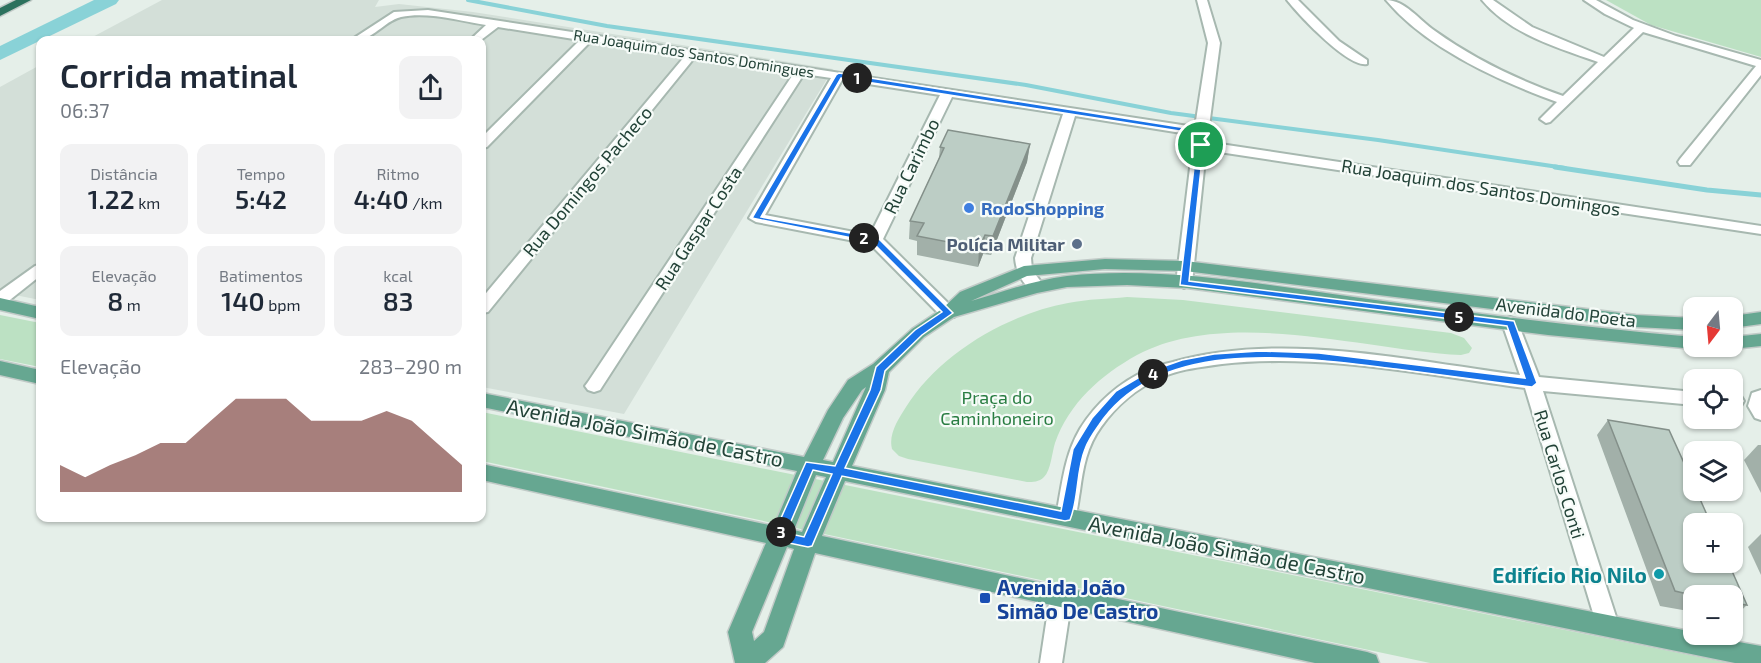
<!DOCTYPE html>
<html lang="pt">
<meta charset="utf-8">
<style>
:root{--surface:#fff;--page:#f2f2f3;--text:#1f2937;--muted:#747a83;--accent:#824945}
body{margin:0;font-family:"Exo 2",sans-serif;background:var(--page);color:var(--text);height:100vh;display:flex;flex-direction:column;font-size:22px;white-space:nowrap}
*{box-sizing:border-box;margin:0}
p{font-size:20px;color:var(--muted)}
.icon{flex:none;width:33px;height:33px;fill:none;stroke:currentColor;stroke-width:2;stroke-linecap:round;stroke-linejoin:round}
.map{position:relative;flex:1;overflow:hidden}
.drawer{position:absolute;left:36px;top:36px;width:450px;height:486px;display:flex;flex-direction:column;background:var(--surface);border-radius:12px;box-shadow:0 2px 4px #0004}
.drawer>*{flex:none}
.needle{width:39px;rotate:196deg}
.buttons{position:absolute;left:1683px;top:297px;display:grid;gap:12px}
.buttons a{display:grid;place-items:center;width:60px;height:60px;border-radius:12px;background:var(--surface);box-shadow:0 2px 4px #0004;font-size:30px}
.pin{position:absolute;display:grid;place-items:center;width:51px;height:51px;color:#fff;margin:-26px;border:3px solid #fff;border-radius:50%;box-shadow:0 2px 6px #0007}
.km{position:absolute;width:30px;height:30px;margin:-15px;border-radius:50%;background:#222;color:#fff;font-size:16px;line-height:30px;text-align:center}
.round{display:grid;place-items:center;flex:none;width:63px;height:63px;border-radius:12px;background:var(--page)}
.head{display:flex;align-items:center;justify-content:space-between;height:102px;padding:0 24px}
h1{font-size:33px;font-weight:600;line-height:45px}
.stats{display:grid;grid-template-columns:repeat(3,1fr);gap:9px;height:102px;padding:6px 24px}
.stats div{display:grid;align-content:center;border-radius:12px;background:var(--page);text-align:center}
.stats b{font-size:26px;font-weight:600}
.stats small{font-size:16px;font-weight:400}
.stats p{font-size:16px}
.chart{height:168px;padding:12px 24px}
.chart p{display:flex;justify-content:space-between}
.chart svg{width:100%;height:108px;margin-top:6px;fill:var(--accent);opacity:.7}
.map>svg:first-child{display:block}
.built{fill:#d3dfd8}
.green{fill:#bce1c3}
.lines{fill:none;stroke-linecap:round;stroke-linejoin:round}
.stream-far1{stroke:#89d2d7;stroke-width:4}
.stream{stroke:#89d2d7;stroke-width:5}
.river{fill:#89d2d7;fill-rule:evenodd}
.minor-casing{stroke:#a7b8b0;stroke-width:4}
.major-casing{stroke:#c1cac7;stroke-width:3}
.highway-casing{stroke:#c1cac7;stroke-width:3}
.minor{fill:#fff;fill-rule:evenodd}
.major{fill:#66a791;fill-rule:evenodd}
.highway{fill:#2b715d;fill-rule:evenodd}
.wall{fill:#a2b0a9}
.shaded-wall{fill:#84908a}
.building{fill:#bccdc5;stroke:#84908a;stroke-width:1.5}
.route{fill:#1a73e8;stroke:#fff;stroke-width:1.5;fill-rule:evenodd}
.shop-dot{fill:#3f7fe0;stroke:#f6fbf8;stroke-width:2}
.service-dot{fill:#5c6f8a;stroke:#f6fbf8;stroke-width:2}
.culture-dot{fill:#0f9aa8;stroke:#f6fbf8;stroke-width:2}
.transit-dot{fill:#1a4fb4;stroke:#f6fbf8;stroke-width:2}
.labels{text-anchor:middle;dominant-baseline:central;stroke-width:4.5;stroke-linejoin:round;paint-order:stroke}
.far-street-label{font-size:15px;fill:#224237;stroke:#f6fbf8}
.street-label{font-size:18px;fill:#224237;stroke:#f6fbf8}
.shop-label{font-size:18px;font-weight:bold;fill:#366cbe;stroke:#f6fbf8;text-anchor:start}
.service-label{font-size:18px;font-weight:bold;fill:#4e5e75;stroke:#f6fbf8;text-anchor:end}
.park-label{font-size:18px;fill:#297d42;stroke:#f6fbf8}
.near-street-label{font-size:21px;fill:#224237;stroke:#f6fbf8}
.near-culture-label{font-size:21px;font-weight:bold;fill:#0d838f;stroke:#f6fbf8;text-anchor:end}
.near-transit-label{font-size:21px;font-weight:bold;fill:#164399;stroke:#f6fbf8;text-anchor:start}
</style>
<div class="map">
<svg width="1761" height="663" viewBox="0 0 1761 663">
<rect width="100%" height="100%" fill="#e5efe9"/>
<g class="built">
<polygon points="162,0 379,0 375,7 399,4 473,12 833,69 624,414 482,387 482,40 87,40"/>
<polygon points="40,65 40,300 0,292 0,87"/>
</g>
<g class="green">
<polygon points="1606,0 1761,0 1761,57 1651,25"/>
<path d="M1127,297L1183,300L1451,333L1464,338L1472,348L1469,353L1461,355C1364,350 1228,307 1137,355C1101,375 1069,403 1055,443C1052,452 1051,470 1044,477C1039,482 1033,482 1027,482L908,459L899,456L892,449C888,434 899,418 906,407C939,354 1007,314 1068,303C1088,299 1108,299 1127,297Z"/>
<polygon points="0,315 40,323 40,367 0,359"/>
<polygon points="482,412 1729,663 1430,663 482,461"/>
</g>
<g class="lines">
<polyline class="stream-far1" points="468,0 607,26 1026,85 1171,113 1378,140 1565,168"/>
<polyline class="stream" points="1555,167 1707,190 1761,195"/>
<polygon class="river" points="94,0 119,0 116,4 0,60 0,46"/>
<defs>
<g id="minor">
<path d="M1197,0H1207L1220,43L1207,142L1761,226V234L1206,150L1192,283L1184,288L1176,283L1194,135L1075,116L1031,258L1032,270L1045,287L1037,292C1023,288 1016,271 1015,258L1063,114L952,97L883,239L954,309L956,313L954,317H942L870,244L756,222L749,218L831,78L804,74L600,390L594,392L588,390L585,386L588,382L794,73L695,57L488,312L482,313V298L685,56L591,41L487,147L482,148V137L580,40L498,27L481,40H470L486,25C461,21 427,11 401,17C382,22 373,42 351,40L394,12L428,10L1195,127L1208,43ZM842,80L940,95L870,235L765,215Z"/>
<path d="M1287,0H1298L1339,41L1367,60V64C1348,68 1299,15 1287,0Z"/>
<path d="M1386,0C1405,0 1419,20 1435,31C1474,59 1518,80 1563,96L1598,62C1558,48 1510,34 1482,0H1493L1532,27L1604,57L1634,28L1605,14L1584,0H1596L1633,20L1676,36L1761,60V75L1690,165H1680L1678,162L1680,159L1756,66L1643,32L1550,122L1546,123L1540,119L1557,102C1499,81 1426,48 1386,0Z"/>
<polygon points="40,264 40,276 6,303 0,304 0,291 35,266"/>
<path d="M1510,317L1516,319L1518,323L1539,377L1694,392V405L1543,391L1619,626L1616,633L1608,636L1600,633L1597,626L1525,388C1425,375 1323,353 1222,364C1201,367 1179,369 1160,378C1137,388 1116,406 1101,427C1087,446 1083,468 1080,491C1078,501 1078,512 1073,522L1066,524L1059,522L1056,516C1062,486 1064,456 1080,429C1096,403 1120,382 1147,370C1155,366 1165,364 1173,362C1282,331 1410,361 1520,375L1502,323L1504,319Z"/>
<polygon points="1761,390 1761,420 1755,418 1748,406 1752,393"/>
<polygon points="1732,394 1741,396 1744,401 1741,406 1732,408"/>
<polygon points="1061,588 1069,590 1072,597 1062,663 1040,663 1050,597 1053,590"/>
</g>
<g id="major">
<path d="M1105,259L1185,261L1636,315L1694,318V330L1636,327L1185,271L1105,269L1027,276L971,301C1003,292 1034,280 1067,276C1168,265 1283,288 1383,301C1486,315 1590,328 1694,337V346H1701L1694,349L1548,335L1187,288L1127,285L1067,287L1037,293L954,317L924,337L889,372L885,390L852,466L1694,632V634L1761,646V663H1735L845,481L822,536L1367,652L1376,655L1379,663H1315L815,553L783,647L765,663H735L728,632L766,543L482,480V464L774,526L797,471L482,407V393L804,457L828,410L848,380L873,364L912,329L942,309L960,292L1024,266ZM866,387L833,462L823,460L843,418L862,390ZM816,475L826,477L802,532L794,530ZM787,547L794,549L764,632L754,641L752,632Z"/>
<polygon points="0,298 40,307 40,319 0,310"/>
<polygon points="1761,312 1761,324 1732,328 1732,316"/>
<polygon points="1761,334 1761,346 1732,349 1725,346 1732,346 1732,337"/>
<polygon points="0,361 40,370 40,384 0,375"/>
</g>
<polygon id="highway" points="16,0 31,0 0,16 0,8"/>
</defs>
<use href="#minor" class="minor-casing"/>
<use href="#major" class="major-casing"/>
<use href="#highway" class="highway-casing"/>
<use href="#minor" class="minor"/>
<use href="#major" class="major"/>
<use href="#highway" class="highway"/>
</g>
<g class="wall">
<polygon points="1030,144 1027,162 991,255 983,254 978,267 917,255 917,241 909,239 910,221 939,158 940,147"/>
<polygon points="1608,420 1747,605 1732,619 1732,596 1694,596 1694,612 1660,606 1597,435"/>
<polygon points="1758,445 1761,445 1761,493 1744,460"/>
<polygon points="1761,534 1761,575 1748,547"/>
</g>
<g class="shaded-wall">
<polygon points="1030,144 1027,162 991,255 993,236"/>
<polygon points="985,235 983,254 978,267 979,248"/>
</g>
<g class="building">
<polygon points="948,130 1030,144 993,236 985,235 979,248 917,236 924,223 910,221 944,148 940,147"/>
<polygon points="1608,420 1669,430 1694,485 1694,490 1696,490 1711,524 1694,524 1694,562 1728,562 1747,605 1732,603 1732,596 1696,596 1675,591"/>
</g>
<path class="route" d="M839,73L1205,131L1189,281L1514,321L1537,383L1532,387C1487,381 1442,375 1396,369C1304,358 1160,334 1099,425C1094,432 1088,441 1085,449C1076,471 1079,498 1070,520L1065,521L842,476L812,546L808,547L775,540L773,536L806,462L835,466L870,390L876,367L915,330L942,312L872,242L752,218L836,75ZM841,78L1198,134L1180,285L1507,326L1525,378L1319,353L1260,351L1214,354L1182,360L1148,372L1116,391L1092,418L1073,449L1061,511L845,468L881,390L885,371L922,335L953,313L878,238L761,217ZM813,470L832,474L804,537L786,533Z"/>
<circle class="shop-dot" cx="969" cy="208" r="6"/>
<circle class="service-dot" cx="1077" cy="244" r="6"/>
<circle class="culture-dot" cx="1659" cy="574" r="6"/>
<rect class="transit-dot" x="979" y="592" width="12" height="12" rx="3"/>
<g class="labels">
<g class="far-street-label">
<text transform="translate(694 53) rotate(9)">Rua Joaquim dos Santos Domingues</text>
</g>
<g class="street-label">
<text transform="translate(911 166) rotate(-64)">Rua Carimbo</text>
<text transform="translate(587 181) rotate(-50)">Rua Domingos Pacheco</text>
<text transform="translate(1481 187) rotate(9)">Rua Joaquim dos Santos Domingos</text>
<text transform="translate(698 228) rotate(-57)">Rua Gaspar Costa</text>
<text transform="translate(1566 312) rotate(7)">Avenida do Poeta</text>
<text transform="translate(1560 474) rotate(73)">Rua Carlos Conti</text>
</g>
<g class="shop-label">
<text x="981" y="208">RodoShopping</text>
</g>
<g class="service-label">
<text x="1065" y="244">Polícia Militar</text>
</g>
<g class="park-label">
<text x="997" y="397">Praça do<tspan x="997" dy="21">Caminhoneiro</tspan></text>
</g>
<g class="near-street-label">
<text transform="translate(645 432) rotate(11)">Avenida João Simão de Castro</text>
<text transform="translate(1227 549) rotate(11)">Avenida João Simão de Castro</text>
</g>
<g class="near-culture-label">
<text x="1647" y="574">Edifício Rio Nilo</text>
</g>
<g class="near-transit-label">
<text x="997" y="586">Avenida João<tspan x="997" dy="24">Simão De Castro</tspan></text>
</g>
</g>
</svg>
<div class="buttons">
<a><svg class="needle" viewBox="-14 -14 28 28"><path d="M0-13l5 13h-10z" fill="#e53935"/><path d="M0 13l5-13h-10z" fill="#747a83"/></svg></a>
<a><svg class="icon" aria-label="locate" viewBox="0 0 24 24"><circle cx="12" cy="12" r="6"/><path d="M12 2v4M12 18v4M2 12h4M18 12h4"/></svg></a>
<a><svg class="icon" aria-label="layers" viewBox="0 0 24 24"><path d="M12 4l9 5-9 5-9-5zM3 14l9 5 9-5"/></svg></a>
<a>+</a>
<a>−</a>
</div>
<div class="pin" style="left:1201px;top:145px;background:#1e9e55"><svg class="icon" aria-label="arrive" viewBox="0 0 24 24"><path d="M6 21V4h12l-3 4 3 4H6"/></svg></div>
<b class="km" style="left:857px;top:78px">1</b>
<b class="km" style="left:864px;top:238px">2</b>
<b class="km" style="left:781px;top:532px">3</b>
<b class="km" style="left:1153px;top:374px">4</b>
<b class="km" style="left:1459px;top:317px">5</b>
<section class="drawer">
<div class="head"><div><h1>Corrida matinal</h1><p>06:37</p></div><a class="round"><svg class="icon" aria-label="share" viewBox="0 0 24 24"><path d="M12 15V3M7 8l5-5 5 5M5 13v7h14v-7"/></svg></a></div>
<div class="stats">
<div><p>Distância</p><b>1.22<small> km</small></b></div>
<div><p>Tempo</p><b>5:42</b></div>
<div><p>Ritmo</p><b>4:40<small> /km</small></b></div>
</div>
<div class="stats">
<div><p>Elevação</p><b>8<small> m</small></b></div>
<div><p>Batimentos</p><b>140<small> bpm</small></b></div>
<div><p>kcal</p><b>83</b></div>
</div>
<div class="chart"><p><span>Elevação</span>283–290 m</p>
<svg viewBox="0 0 160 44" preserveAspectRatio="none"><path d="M0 44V33L10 38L20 33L30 29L40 24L50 24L60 15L70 6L80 6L90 6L100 15L110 15L120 15L130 11L140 15L150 24L160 33V44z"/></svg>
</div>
</section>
</div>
